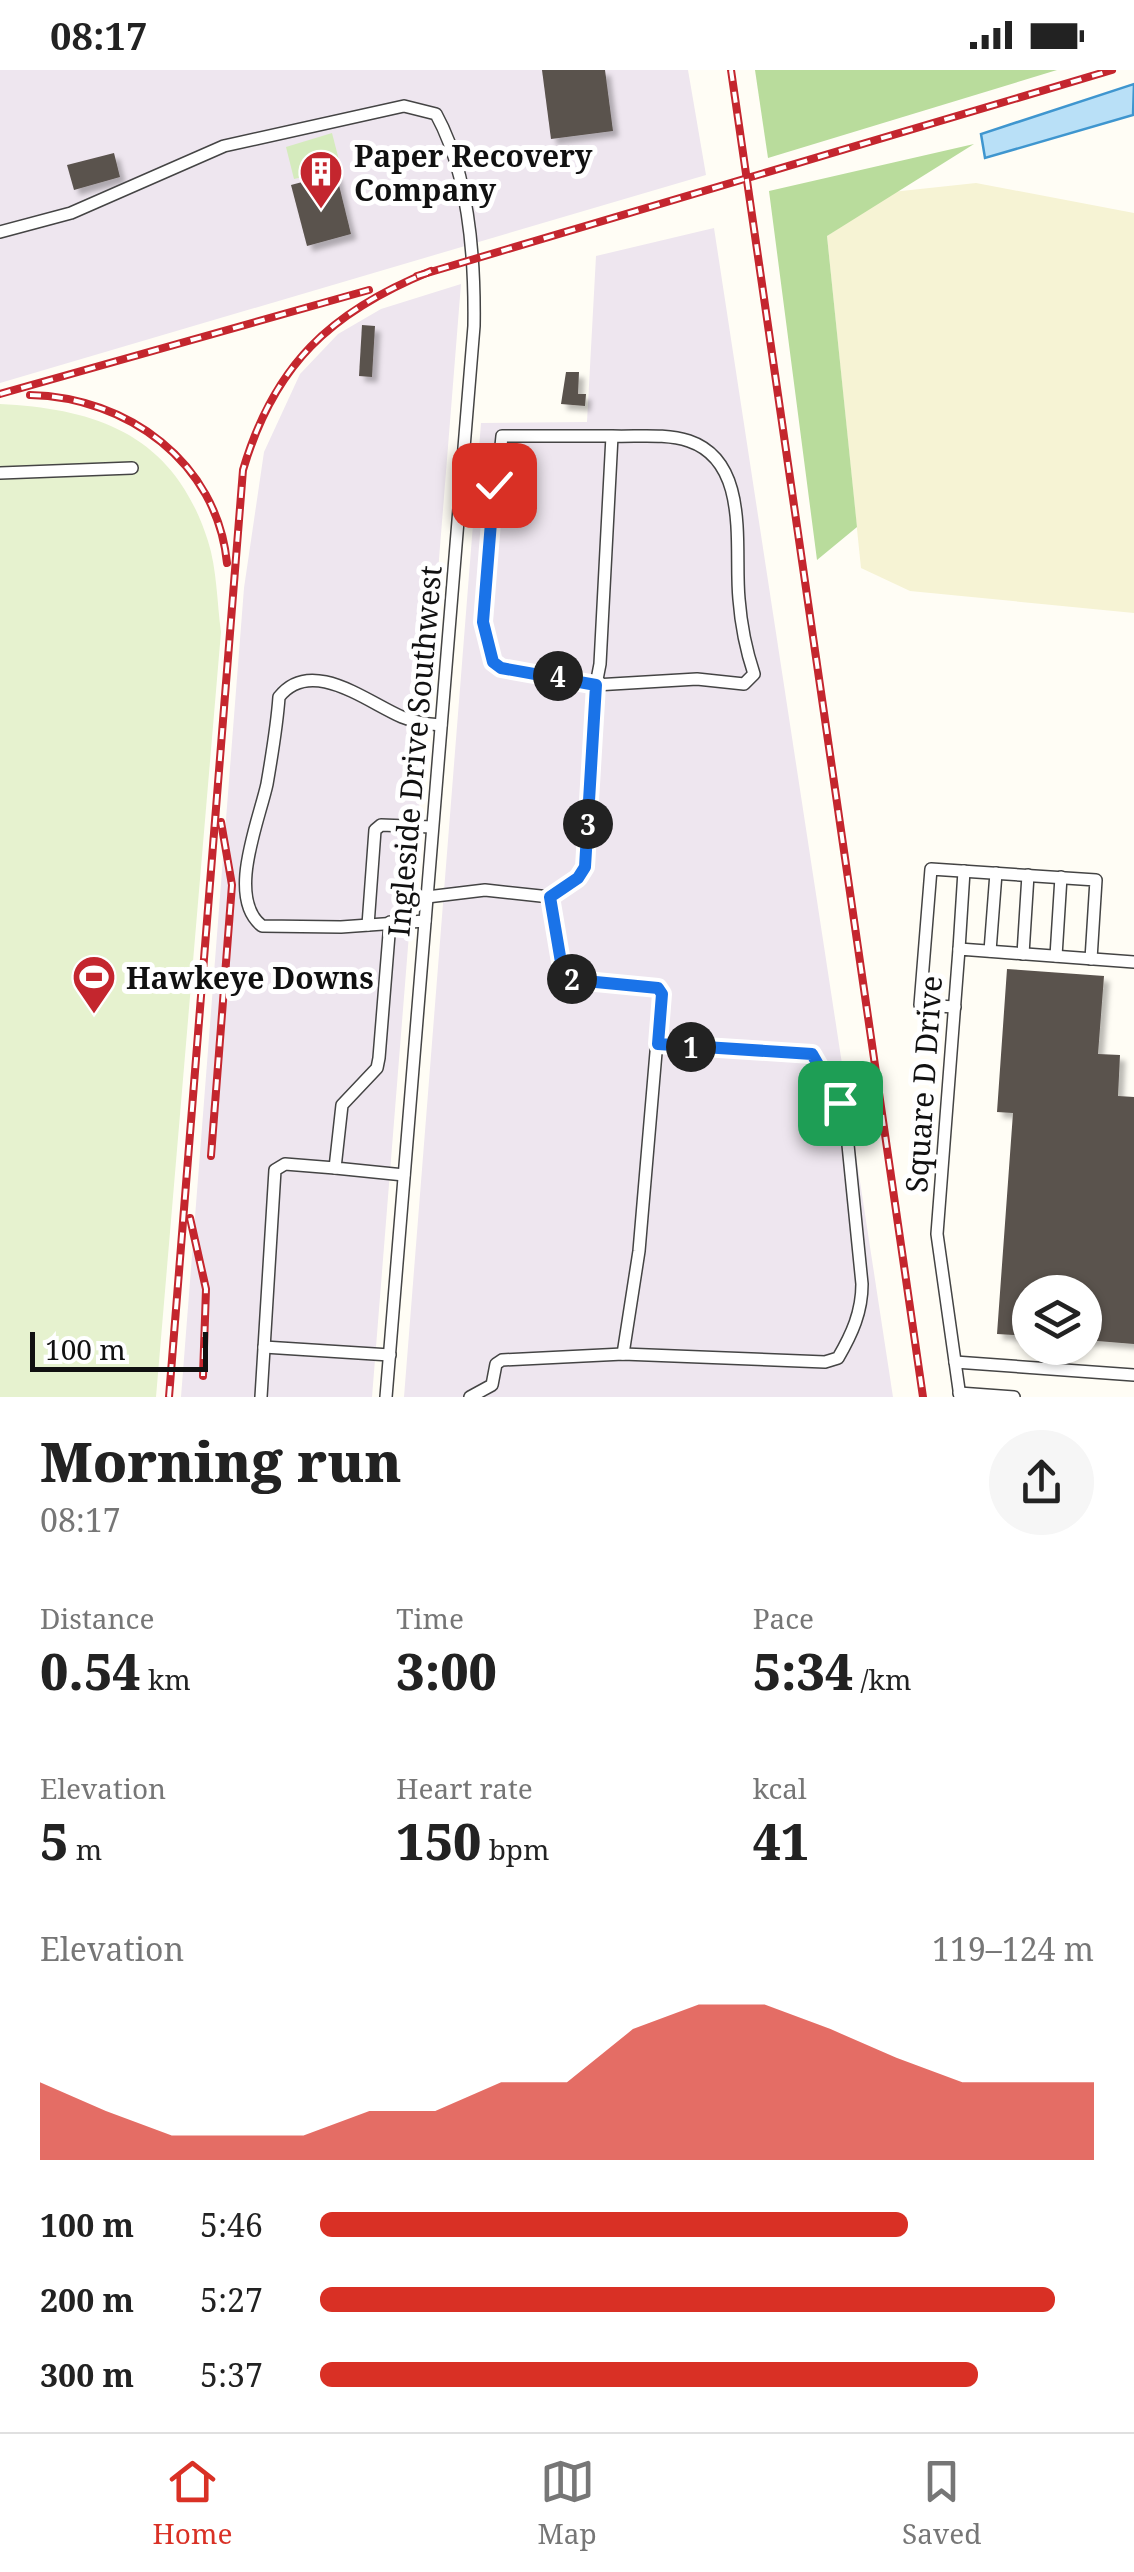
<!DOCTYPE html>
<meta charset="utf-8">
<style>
:root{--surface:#fff;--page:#f6f6f6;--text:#222;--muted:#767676;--line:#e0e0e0;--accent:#d93025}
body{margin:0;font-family:"Noto Serif",serif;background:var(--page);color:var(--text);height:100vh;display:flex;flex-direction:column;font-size:38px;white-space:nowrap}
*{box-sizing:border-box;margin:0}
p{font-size:32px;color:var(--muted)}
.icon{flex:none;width:55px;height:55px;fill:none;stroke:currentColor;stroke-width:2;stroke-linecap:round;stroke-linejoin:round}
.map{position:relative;height:1327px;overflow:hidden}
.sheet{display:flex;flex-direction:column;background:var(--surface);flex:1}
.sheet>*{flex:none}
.fabs{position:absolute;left:1012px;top:1205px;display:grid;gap:20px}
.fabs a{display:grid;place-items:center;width:90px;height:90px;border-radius:50%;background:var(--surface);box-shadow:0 2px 8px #0004;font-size:50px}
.scale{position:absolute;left:30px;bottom:25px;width:178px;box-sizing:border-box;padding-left:10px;border:5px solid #111;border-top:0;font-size:28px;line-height:35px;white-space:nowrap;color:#111;-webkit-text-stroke:8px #fff;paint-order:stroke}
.pin{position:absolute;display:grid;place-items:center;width:85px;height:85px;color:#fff;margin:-42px;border-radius:20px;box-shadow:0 5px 15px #0006}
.km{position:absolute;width:50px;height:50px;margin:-25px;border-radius:50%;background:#222;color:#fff;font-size:28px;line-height:50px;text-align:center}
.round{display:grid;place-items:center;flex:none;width:105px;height:105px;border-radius:52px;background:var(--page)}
.head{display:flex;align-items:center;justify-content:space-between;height:170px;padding:0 40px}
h1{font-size:55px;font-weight:800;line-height:75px}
.metrics{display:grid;grid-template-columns:repeat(3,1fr);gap:15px;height:170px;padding:10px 40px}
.metrics div{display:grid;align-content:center}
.metrics b{font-size:50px;font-weight:800}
.metrics small{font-size:28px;font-weight:400}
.metrics p{font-size:28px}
.chart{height:280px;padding:20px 40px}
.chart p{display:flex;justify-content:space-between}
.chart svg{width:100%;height:180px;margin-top:10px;fill:var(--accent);opacity:.7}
ul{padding:0 40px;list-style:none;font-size:32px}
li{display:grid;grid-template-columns:160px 120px 1fr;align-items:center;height:75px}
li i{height:25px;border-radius:12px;background:var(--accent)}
.status{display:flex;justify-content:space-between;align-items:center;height:70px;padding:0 50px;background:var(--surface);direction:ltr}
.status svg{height:28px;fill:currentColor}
.menu{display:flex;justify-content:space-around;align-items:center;height:140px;border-top:2px solid var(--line);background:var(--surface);font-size:28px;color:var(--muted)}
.menu a{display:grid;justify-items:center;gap:5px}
.menu .selected{color:var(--accent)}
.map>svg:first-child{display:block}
.industrial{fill:#eee6ef}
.farmland{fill:#f6f3d4}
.green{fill:#d5ebbd}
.forest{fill:#b9dc9c}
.pitch{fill:#e6f2cf}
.water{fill:#b9e0f7;stroke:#3f96cf;stroke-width:2.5}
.building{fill:#5a524d;filter:url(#shadow)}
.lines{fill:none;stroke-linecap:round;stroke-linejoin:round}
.minor-casing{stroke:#444;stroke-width:14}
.minor{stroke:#fff;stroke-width:11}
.rail-casing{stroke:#c4262e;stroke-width:8}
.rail{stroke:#fff;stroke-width:4;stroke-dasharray:11;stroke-linecap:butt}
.route-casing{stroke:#fff;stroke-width:20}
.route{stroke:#1a73e8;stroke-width:12}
.labels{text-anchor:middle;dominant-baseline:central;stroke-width:10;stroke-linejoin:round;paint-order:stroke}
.poi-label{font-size:30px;font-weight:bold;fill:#111;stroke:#fff;text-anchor:start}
.street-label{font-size:30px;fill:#111;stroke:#fff}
</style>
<div class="status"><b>08:17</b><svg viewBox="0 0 49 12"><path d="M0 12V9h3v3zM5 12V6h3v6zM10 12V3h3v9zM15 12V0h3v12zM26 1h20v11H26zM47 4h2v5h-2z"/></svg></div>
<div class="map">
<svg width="1134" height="1327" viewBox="0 0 1134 1327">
<defs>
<filter id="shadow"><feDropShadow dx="5.5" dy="5.5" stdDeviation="2.5" flood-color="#0004"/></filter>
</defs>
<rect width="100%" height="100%" fill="#fffdf5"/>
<g class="industrial">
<polygon points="0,0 688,0 706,105 0,313"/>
<polygon points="714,158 893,1327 404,1327 481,353 587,352 596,186"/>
<polygon points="461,214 372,1327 181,1327 244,518 264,382 300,304 338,264 381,239"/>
</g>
<polygon class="farmland" points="976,113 1134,143 1134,543 910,521 861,498 827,166 892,122"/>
<polygon class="green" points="332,63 341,98 294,109 286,77"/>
<g class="forest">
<polygon points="755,0 1057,0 768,88"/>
<polygon points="974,74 827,166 857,457 817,490 769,121"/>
</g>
<path class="pitch" d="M0,334C101,339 175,367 208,471C217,499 217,533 221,562L156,1327H0Z"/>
<polygon class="water" points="1134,14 1133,45 985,88 981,64"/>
<g class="building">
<polygon points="542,0 605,0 613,61 551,69"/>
<polygon points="114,83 120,107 74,120 67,95"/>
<polygon points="336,103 351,164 307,176 291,115"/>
<polygon points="362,255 375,256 372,307 359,306"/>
<polygon points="566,302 579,302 578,324 586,324 585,336 561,334"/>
<polygon points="1007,899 1104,906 1098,984 1120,985 1118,1026 1134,1027 1134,1274 1085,1270 1085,1222 1030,1222 1030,1266 997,1264 1013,1043 997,1042"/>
</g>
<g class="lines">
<defs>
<g id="minor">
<path d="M0,162L71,143L224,76L404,36L436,44C469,104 475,188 474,256L386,1327"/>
<polyline points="0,403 132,398"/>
<path d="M427,827L485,820L550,827L578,807L585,797L593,630L600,594L612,366C636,367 665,363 689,371C751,392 734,479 739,529C741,555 746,580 754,604L744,614L697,609L595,615L501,598L493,592L483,552L502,366H612"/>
<polyline points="550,827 563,904 575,911 658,917 661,924 639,1181 623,1284"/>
<path d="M425,851L341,857L262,856C226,828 259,751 267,714C272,685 277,656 279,627C311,586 367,632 402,647C414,652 427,654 441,655"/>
<polyline points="390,852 379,988 377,998 342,1035 335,1098 404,1105"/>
<polyline points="368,855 375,760 381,755 432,757"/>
<polyline points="959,879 964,801"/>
<polyline points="990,881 996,803"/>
<polyline points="1023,884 1028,805"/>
<polyline points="1056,886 1061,807"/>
<polyline points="955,937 920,935 931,799 1096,810 1091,889"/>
<polyline points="264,1277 390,1285"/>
<polyline points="955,1292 1134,1305"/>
<polyline points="959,1323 1014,1327"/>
<polyline points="261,1327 275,1100 285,1094 335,1098"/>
<path d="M470,1327L492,1315L496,1294L502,1290L623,1284L825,1292L838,1288C852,1264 862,1242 862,1214L846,1055L840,1033L811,985L657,974"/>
<polyline points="960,1327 937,1164 959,879 1134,892"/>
</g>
</defs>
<use href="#minor" class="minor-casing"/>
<use href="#minor" class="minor"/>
<defs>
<g id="rail">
<polyline points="731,0 923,1327"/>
<polyline points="417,206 1112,0"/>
<polyline points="0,324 369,220"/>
<path d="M30,325C127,327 217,392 227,493"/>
<polyline points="211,1086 232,815 221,752"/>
<polyline points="190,1148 206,1219 203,1306"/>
<path d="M169,1327L243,400C274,295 330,242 431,201"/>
</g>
</defs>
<use href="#rail" class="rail-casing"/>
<use href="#rail" class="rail"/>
</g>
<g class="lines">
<defs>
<polyline id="route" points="494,415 483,552 493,592 501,598 596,615 585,797 578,808 550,827 563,904 575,910 658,918 662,924 658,974 812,984 840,1033"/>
</defs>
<use href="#route" class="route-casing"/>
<use href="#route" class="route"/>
</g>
<defs>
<symbol id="building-pin" viewBox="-11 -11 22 30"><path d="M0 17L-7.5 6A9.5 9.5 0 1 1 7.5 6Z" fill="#c4262e" stroke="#fff"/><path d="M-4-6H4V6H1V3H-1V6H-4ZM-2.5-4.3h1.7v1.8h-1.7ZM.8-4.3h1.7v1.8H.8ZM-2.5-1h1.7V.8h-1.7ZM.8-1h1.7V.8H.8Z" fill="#fff"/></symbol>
<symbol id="stadium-pin" viewBox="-11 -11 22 30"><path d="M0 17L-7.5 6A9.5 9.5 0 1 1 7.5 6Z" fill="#c4262e" stroke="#fff"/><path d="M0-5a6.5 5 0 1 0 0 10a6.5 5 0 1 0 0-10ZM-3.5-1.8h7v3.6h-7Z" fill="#fff"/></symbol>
</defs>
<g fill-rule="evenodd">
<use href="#building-pin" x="296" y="77" width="50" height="68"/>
<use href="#stadium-pin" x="69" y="882" width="50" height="68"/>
</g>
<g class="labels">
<g class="poi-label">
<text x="354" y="85">Paper Recovery<tspan x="354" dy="34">Company</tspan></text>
<text x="126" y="907">Hawkeye Downs</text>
</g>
<g class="street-label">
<text transform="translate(414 681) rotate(-85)">Ingleside Drive Southwest</text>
<text transform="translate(923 1014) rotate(-86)">Square D Drive</text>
</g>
</g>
</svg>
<div class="fabs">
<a><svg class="icon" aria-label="layers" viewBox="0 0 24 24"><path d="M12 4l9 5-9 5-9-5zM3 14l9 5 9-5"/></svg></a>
</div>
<div class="scale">100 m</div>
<div class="pin" style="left:840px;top:1033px;background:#1e9e55"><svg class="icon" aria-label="arrive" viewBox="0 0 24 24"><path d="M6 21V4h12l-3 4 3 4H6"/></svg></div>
<div class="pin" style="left:494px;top:415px;background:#d93025"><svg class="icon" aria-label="check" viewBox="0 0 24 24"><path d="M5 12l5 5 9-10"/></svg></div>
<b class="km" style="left:691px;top:977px">1</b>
<b class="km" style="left:572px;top:909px">2</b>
<b class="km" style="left:588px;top:754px">3</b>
<b class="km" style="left:558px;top:606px">4</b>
</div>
<section class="sheet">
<div class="head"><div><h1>Morning run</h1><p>08:17</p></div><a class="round"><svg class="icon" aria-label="share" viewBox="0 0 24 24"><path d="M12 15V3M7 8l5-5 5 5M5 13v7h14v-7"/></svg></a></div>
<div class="metrics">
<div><p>Distance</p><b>0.54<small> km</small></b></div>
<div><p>Time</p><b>3:00</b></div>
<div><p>Pace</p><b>5:34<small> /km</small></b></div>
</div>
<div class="metrics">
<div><p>Elevation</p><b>5<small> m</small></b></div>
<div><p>Heart rate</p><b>150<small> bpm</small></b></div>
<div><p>kcal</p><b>41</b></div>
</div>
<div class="chart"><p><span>Elevation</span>119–124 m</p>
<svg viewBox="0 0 160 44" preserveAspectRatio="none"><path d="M0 44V25L10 32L20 38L30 38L40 38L50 32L60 32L70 25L80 25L90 12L100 6L110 6L120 12L130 19L140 25L150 25L160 25V44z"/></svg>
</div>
<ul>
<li><b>100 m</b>5:46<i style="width:76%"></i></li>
<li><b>200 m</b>5:27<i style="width:95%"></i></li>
<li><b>300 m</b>5:37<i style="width:85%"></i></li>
</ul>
</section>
<nav class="menu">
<a class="selected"><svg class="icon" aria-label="home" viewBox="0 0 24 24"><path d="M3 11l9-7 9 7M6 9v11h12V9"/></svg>Home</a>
<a><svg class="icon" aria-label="map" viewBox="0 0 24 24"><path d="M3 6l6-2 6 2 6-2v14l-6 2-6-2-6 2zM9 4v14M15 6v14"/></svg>Map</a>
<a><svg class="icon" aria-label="saved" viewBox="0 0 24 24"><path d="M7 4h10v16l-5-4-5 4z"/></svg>Saved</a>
</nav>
